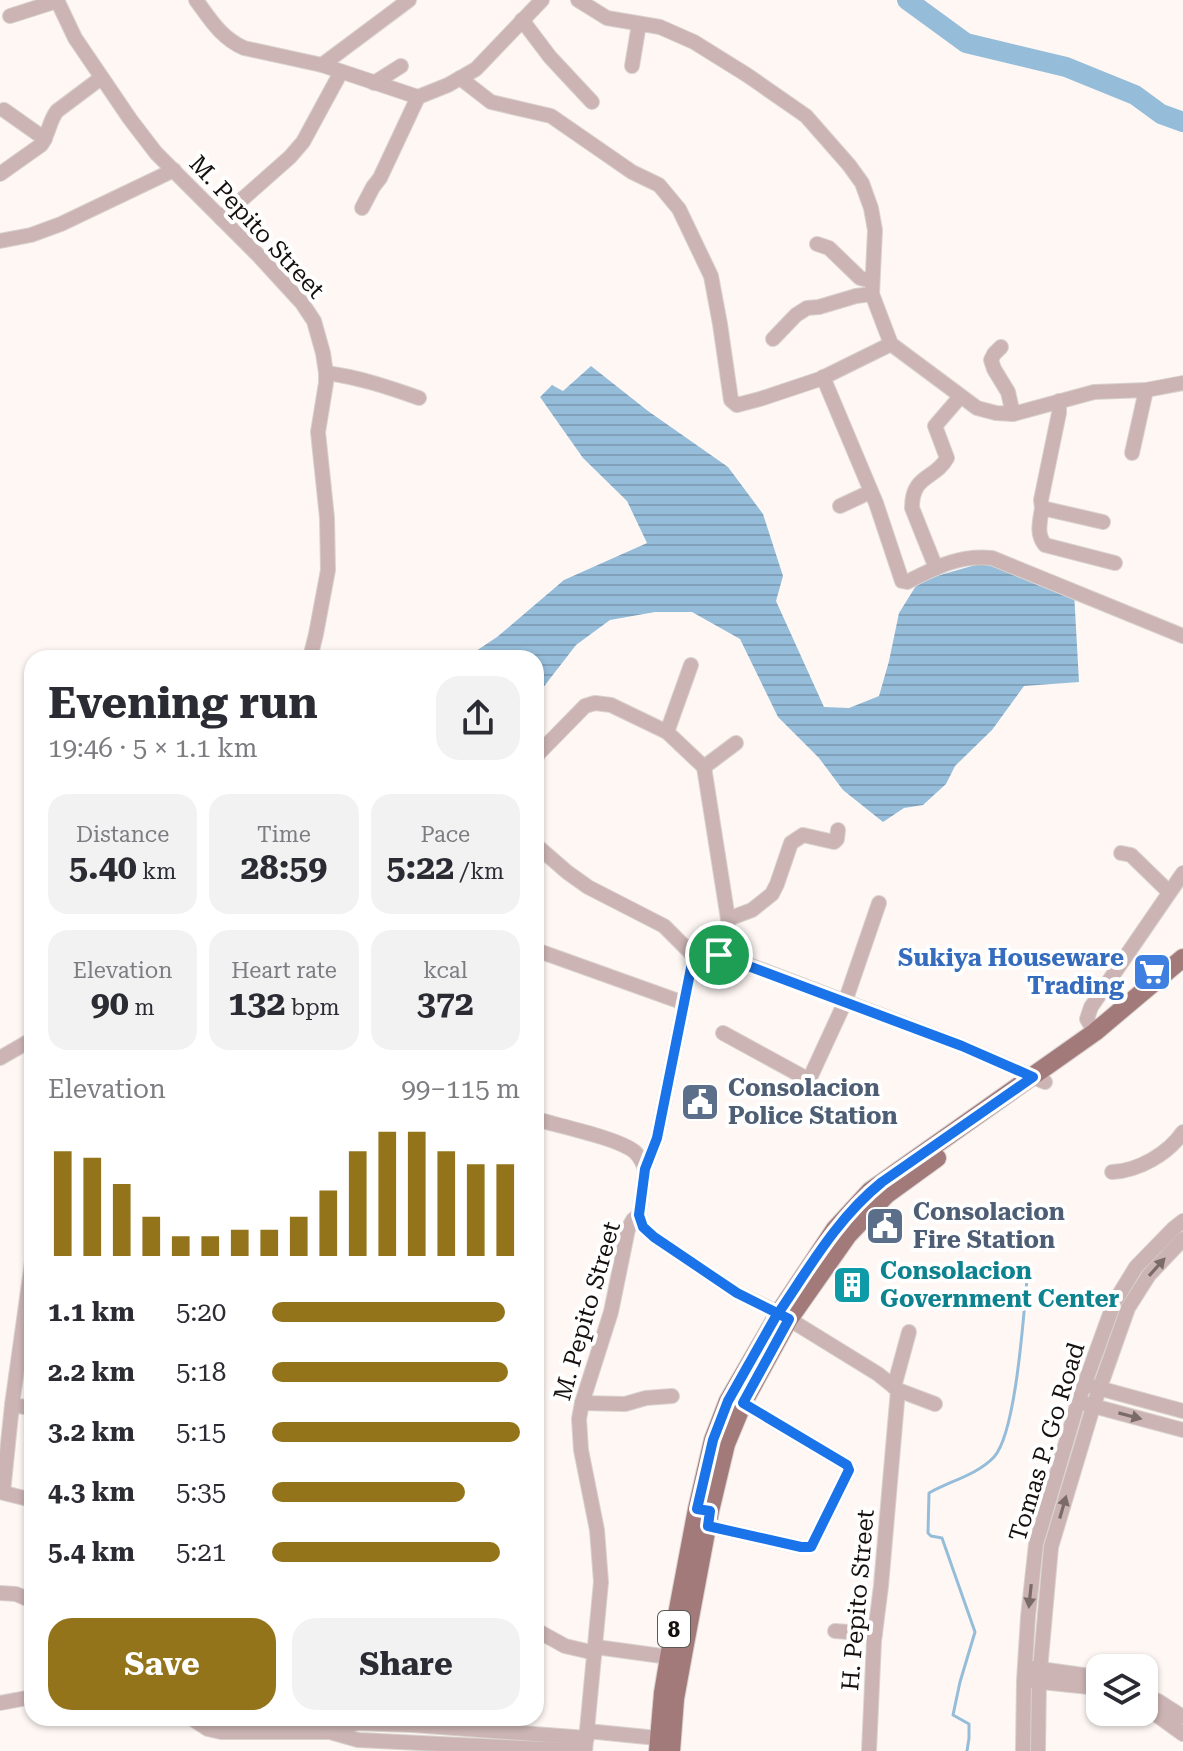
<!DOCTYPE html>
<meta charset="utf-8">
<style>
:root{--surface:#fff;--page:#f2f2f3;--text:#2b2b33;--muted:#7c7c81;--accent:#94741b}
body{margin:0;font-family:"Roboto Serif",serif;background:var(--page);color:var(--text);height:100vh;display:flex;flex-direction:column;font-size:30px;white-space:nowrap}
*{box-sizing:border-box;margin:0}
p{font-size:26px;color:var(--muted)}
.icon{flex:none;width:44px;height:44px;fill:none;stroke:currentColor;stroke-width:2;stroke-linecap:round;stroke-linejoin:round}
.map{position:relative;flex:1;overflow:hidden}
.panel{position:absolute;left:24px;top:650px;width:520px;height:1076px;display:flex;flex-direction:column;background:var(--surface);border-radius:24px;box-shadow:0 2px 6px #0004}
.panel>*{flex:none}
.controls{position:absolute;left:1086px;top:1654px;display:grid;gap:16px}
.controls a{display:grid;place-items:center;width:72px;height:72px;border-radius:16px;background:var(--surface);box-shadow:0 2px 6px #0004;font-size:40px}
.pin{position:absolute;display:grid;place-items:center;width:68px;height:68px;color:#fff;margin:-34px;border:4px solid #fff;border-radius:50%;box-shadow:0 2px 8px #0007}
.round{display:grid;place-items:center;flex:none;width:84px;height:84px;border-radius:24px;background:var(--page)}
.overview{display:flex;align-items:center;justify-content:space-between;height:136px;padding:0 24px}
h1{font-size:44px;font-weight:700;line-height:60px}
.stats{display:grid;grid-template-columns:repeat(3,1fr);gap:12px;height:136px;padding:8px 24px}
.stats div{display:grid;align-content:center;border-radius:20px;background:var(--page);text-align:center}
.stats b{font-size:34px;font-weight:700}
.stats small{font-size:22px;font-weight:400}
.stats p{font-size:22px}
.chart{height:224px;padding:16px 24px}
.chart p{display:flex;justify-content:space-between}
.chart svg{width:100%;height:144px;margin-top:8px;stroke:var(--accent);stroke-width:6}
.cta{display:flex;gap:16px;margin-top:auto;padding:16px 24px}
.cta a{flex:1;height:92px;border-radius:24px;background:var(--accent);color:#fff;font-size:32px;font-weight:700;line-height:92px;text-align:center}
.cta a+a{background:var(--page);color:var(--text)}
ul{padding:0 24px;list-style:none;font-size:26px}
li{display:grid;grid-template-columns:128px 96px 1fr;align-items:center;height:60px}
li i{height:20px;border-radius:10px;background:var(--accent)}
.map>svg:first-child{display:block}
.water{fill:url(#water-rules)}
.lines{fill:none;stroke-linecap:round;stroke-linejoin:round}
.stream{stroke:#95bdd9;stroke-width:3}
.river{stroke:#95bdd9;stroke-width:20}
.minor-casing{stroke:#d9d2cf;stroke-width:16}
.major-casing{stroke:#d9d2cf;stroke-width:20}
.minor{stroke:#cbb4b3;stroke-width:14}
.major{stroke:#a27a7a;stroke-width:18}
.oneway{fill:#7a6a69}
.route-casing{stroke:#fff;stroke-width:16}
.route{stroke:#1a73e8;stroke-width:10}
.labels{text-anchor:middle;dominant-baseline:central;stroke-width:8;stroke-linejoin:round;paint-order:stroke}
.shield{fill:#fff;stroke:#5c5856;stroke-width:2}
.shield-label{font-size:22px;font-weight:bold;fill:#16100e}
.street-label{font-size:24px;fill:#16100e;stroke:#fff}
.shop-label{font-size:24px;font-weight:bold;fill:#366cbe;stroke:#fff;text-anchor:end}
.service-label{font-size:24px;font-weight:bold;fill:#4e5e75;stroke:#fff;text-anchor:start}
.culture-label{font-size:24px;font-weight:bold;fill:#0d838f;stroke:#fff;text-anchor:start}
</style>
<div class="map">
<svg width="1183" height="1751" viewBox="0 0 1183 1751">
<defs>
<pattern id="water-rules" width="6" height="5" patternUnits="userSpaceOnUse" patternTransform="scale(2)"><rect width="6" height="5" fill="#95bdd9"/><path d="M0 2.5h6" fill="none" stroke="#80a1b9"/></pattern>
</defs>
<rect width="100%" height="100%" fill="#fef7f4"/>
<polygon class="water" points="591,366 648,411 728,467 763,514 783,576 776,601 824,707 849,708 879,696 889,661 899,613 919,581 993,560 1074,592 1079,682 1024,686 992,730 955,766 946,784 923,805 904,808 883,822 843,790 819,758 778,717 740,639 692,612 655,612 610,620 576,645 542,689 536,690 536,658 393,658 395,656 424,651 470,655 497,637 564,580 647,543 627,501 583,458 540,397 552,385 563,391"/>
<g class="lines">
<path class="stream" d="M967,1751L969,1738V1724L953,1715L960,1682L975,1632L942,1538L931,1536L928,1533L929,1493C950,1481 977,1475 994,1457C1017,1432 1024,1307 1028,1268"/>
<polyline class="river" points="907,0 966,43 1066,67 1135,95 1161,114 1183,122"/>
<defs>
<g id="minor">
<polyline points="57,0 75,38 130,119 156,153 259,256 302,303 314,321 323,353 326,373 326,383 318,432 327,518 328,570 316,634 310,658"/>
<path d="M196,0C210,19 221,38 244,48L322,65L418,97L448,85L476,69L542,0"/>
<polyline points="578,0 607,18 660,27 694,42 747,75 806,116 849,165 862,183 871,208 875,230 872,294 891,344 977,408 996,413 1013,414 1094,392 1146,390 1183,383"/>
<polyline points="10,16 57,1"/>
<polyline points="522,20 550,57 592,102"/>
<polyline points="322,65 409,0"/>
<polyline points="632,66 639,24"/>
<polyline points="460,78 491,102 551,116 632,172 659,185 679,209 711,276 720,324 731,400 737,405 760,399 820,379 891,344"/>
<polyline points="374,83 401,66"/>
<polyline points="4,110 45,139"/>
<path d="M0,174L41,145C49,134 49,121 57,111L101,78"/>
<polyline points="362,208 373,187 380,178 418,97"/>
<polyline points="221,218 290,157 303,142 341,72"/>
<polyline points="0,241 31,235 61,224 174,170"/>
<polyline points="817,244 829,248 860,278 872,281"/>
<polyline points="773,339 796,315 807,308 819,307 856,296 872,294"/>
<polyline points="1001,347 994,354 991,360 994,369 1008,392 1013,414"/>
<path d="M326,373C358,377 388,387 419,398"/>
<path d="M823,377L876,503L902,581L907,582C937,567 958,555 992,558L1183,636"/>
<polyline points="1059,401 1059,413 1041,500 1042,508 1103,522"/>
<polyline points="1132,453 1146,390"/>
<polyline points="840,506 870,492"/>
<path d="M1042,508C1040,522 1036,534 1045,545L1115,563"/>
<path d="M936,568L912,508C912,474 935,480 947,458L935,426L960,397"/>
<polyline points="667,732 691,665"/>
<polyline points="536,759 538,754 585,706 595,703 611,705 667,732 704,767 728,919 728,957"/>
<polyline points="704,767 736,743"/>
<polyline points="536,845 567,872 588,887 664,926 697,959"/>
<polyline points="1121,853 1131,855 1169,892"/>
<polyline points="728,919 752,910 772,894 777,884 791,843 803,835 834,842 837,839 838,830"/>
<polyline points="536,950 684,1003"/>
<polyline points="1095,1032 1087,1019 1091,1007 1183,873"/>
<polyline points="723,1033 809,1080 845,1002 879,903"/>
<polyline points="0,1058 26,1043 32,1042"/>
<path d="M536,1119C559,1126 618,1138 635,1152C640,1157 643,1163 645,1169"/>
<path d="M1112,1172C1138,1171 1168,1154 1183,1132"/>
<polyline points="639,1215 643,1227 654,1237 737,1293 779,1313 878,1374 898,1390 935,1404"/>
<polyline points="1091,1386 1183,1411"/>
<polyline points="894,1387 909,1332"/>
<polyline points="582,1403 625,1404 646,1398 672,1396"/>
<polyline points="1086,1404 1183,1430"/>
<polyline points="12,1405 32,1408"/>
<polyline points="0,1492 32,1500"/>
<polyline points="3,1492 12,1405 32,1262"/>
<polyline points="708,1526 801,1547 811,1547 849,1470 847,1465 743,1403"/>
<polyline points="0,1593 16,1594 32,1601"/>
<polyline points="536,1630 565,1646 595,1653"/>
<polyline points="835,1631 875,1634"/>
<polyline points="596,1647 669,1657"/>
<polyline points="1033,1668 1090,1676 1100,1679"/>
<polyline points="1032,1681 1089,1687 1100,1691"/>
<polyline points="1144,1695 1158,1701 1183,1717"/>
<polyline points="0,1703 32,1697"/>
<polyline points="1144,1708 1154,1713 1183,1734"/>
<polyline points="191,1718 208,1729 221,1732 330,1732 358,1740 585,1751"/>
<polyline points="587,1731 667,1739"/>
<polyline points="330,1732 357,1723 413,1725 587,1738"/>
<path d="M585,1751L601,1582L597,1530L581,1450L579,1419L582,1403L611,1312L628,1229L633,1220L639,1215L645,1169L657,1138L691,968C701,953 711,953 728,957L962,1046L1045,1082"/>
<polyline points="869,1751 874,1641 881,1586 898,1390"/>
<polyline points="1023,1751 1024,1681 1028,1617 1036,1544 1078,1402 1114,1303 1136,1267 1174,1228 1183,1221"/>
<polyline points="1038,1751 1039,1681 1051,1547 1093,1407 1128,1308 1149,1275 1183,1239"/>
</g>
<g id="major">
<polyline points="658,1751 663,1693 669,1657 697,1509 713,1440 728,1401 779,1313 835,1229 870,1191 1095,1032 1183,958"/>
<polyline points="671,1751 675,1699 683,1655 710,1511 726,1444 743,1403 789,1319 848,1235 886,1195 937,1158"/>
</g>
</defs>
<use href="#minor" class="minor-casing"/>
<use href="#major" class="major-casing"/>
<use href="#minor" class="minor"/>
<use href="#major" class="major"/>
</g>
<defs><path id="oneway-solid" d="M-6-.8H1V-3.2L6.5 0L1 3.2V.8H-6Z" transform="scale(2)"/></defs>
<g class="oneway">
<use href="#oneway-solid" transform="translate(1157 1267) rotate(-48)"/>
<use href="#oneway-solid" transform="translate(1130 1416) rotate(15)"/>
<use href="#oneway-solid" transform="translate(1063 1507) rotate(-74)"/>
<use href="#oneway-solid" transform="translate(1030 1596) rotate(96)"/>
</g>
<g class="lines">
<defs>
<path id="route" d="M719,955C705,956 699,956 691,968L657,1138L645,1169L639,1215L643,1227L654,1237L737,1293L789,1319L743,1403L847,1465L849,1470L811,1547H801L708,1526L710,1511L697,1509L713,1440L728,1401L775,1318C808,1270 836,1219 882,1182L1033,1077L962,1046L719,955"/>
</defs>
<use href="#route" class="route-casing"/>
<use href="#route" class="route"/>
</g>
<defs>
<symbol id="supermarket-square" viewBox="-11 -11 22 22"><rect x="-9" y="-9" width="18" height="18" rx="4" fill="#3f7fe0" stroke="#fff"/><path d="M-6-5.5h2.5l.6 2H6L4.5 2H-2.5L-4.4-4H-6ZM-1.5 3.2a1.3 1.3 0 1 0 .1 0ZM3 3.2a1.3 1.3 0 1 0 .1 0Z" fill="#fff"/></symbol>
<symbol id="civic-square" viewBox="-11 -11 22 22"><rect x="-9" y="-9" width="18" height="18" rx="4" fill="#5c6f8a" stroke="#fff"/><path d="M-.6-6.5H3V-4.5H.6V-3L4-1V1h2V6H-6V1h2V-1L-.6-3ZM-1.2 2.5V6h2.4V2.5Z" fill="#fff"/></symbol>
<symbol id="building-square" viewBox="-11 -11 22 22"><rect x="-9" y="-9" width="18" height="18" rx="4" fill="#0f9aa8" stroke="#fff"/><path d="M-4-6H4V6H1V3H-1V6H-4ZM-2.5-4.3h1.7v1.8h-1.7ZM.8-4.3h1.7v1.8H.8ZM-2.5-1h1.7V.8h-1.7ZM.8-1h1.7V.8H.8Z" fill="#fff"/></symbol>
</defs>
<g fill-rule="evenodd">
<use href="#supermarket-square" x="1130" y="950" width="44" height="44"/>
<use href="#civic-square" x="678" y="1080" width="44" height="44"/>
<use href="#civic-square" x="863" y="1204" width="44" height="44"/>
<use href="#building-square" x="830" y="1263" width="44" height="44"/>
</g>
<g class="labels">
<rect class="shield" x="658" y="1611" width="32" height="36" rx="6"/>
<g class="shield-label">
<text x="674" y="1629">8</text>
</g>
<g class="street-label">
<text transform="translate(257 227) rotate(47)">M. Pepito Street</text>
<text transform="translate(587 1311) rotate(-74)">M. Pepito Street</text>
<text transform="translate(1047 1442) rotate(-73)">Tomas P. Go Road</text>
<text transform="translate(858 1600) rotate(-85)">H. Pepito Street</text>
</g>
<g class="shop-label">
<text x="1124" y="958">Sukiya Houseware<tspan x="1124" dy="28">Trading</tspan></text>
</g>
<g class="service-label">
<text x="728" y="1088">Consolacion<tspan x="728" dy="28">Police Station</tspan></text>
<text x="913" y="1212">Consolacion<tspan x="913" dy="28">Fire Station</tspan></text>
</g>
<g class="culture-label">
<text x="880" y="1271">Consolacion<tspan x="880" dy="28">Government Center</tspan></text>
</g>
</g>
</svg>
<div class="controls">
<a><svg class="icon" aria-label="layers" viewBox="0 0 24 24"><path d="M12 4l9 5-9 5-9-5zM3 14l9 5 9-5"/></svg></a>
</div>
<div class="pin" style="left:719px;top:955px;background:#1e9e55"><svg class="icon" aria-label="arrive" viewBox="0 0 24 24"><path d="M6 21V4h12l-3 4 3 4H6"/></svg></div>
<section class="panel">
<div class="overview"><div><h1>Evening run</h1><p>19:46 · 5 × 1.1 km</p></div><a class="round"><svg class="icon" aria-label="share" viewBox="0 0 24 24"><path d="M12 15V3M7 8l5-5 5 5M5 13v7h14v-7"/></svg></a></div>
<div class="stats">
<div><p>Distance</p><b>5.40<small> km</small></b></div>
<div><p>Time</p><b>28:59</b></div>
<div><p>Pace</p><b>5:22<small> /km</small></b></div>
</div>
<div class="stats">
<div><p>Elevation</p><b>90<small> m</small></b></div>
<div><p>Heart rate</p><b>132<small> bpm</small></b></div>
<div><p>kcal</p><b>372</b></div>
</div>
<div class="chart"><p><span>Elevation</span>99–115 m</p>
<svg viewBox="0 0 160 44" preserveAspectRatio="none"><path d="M5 44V12M15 44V14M25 44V22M35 44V32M45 44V38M55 44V38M65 44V36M75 44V36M85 44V32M95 44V24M105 44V12M115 44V6M125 44V6M135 44V12M145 44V16M155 44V16"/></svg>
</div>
<ul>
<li><b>1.1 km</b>5:20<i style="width:94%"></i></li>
<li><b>2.2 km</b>5:18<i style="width:95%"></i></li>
<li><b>3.2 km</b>5:15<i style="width:100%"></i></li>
<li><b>4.3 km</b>5:35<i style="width:78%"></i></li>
<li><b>5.4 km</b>5:21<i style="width:92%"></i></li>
</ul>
<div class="cta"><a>Save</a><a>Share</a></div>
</section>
</div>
